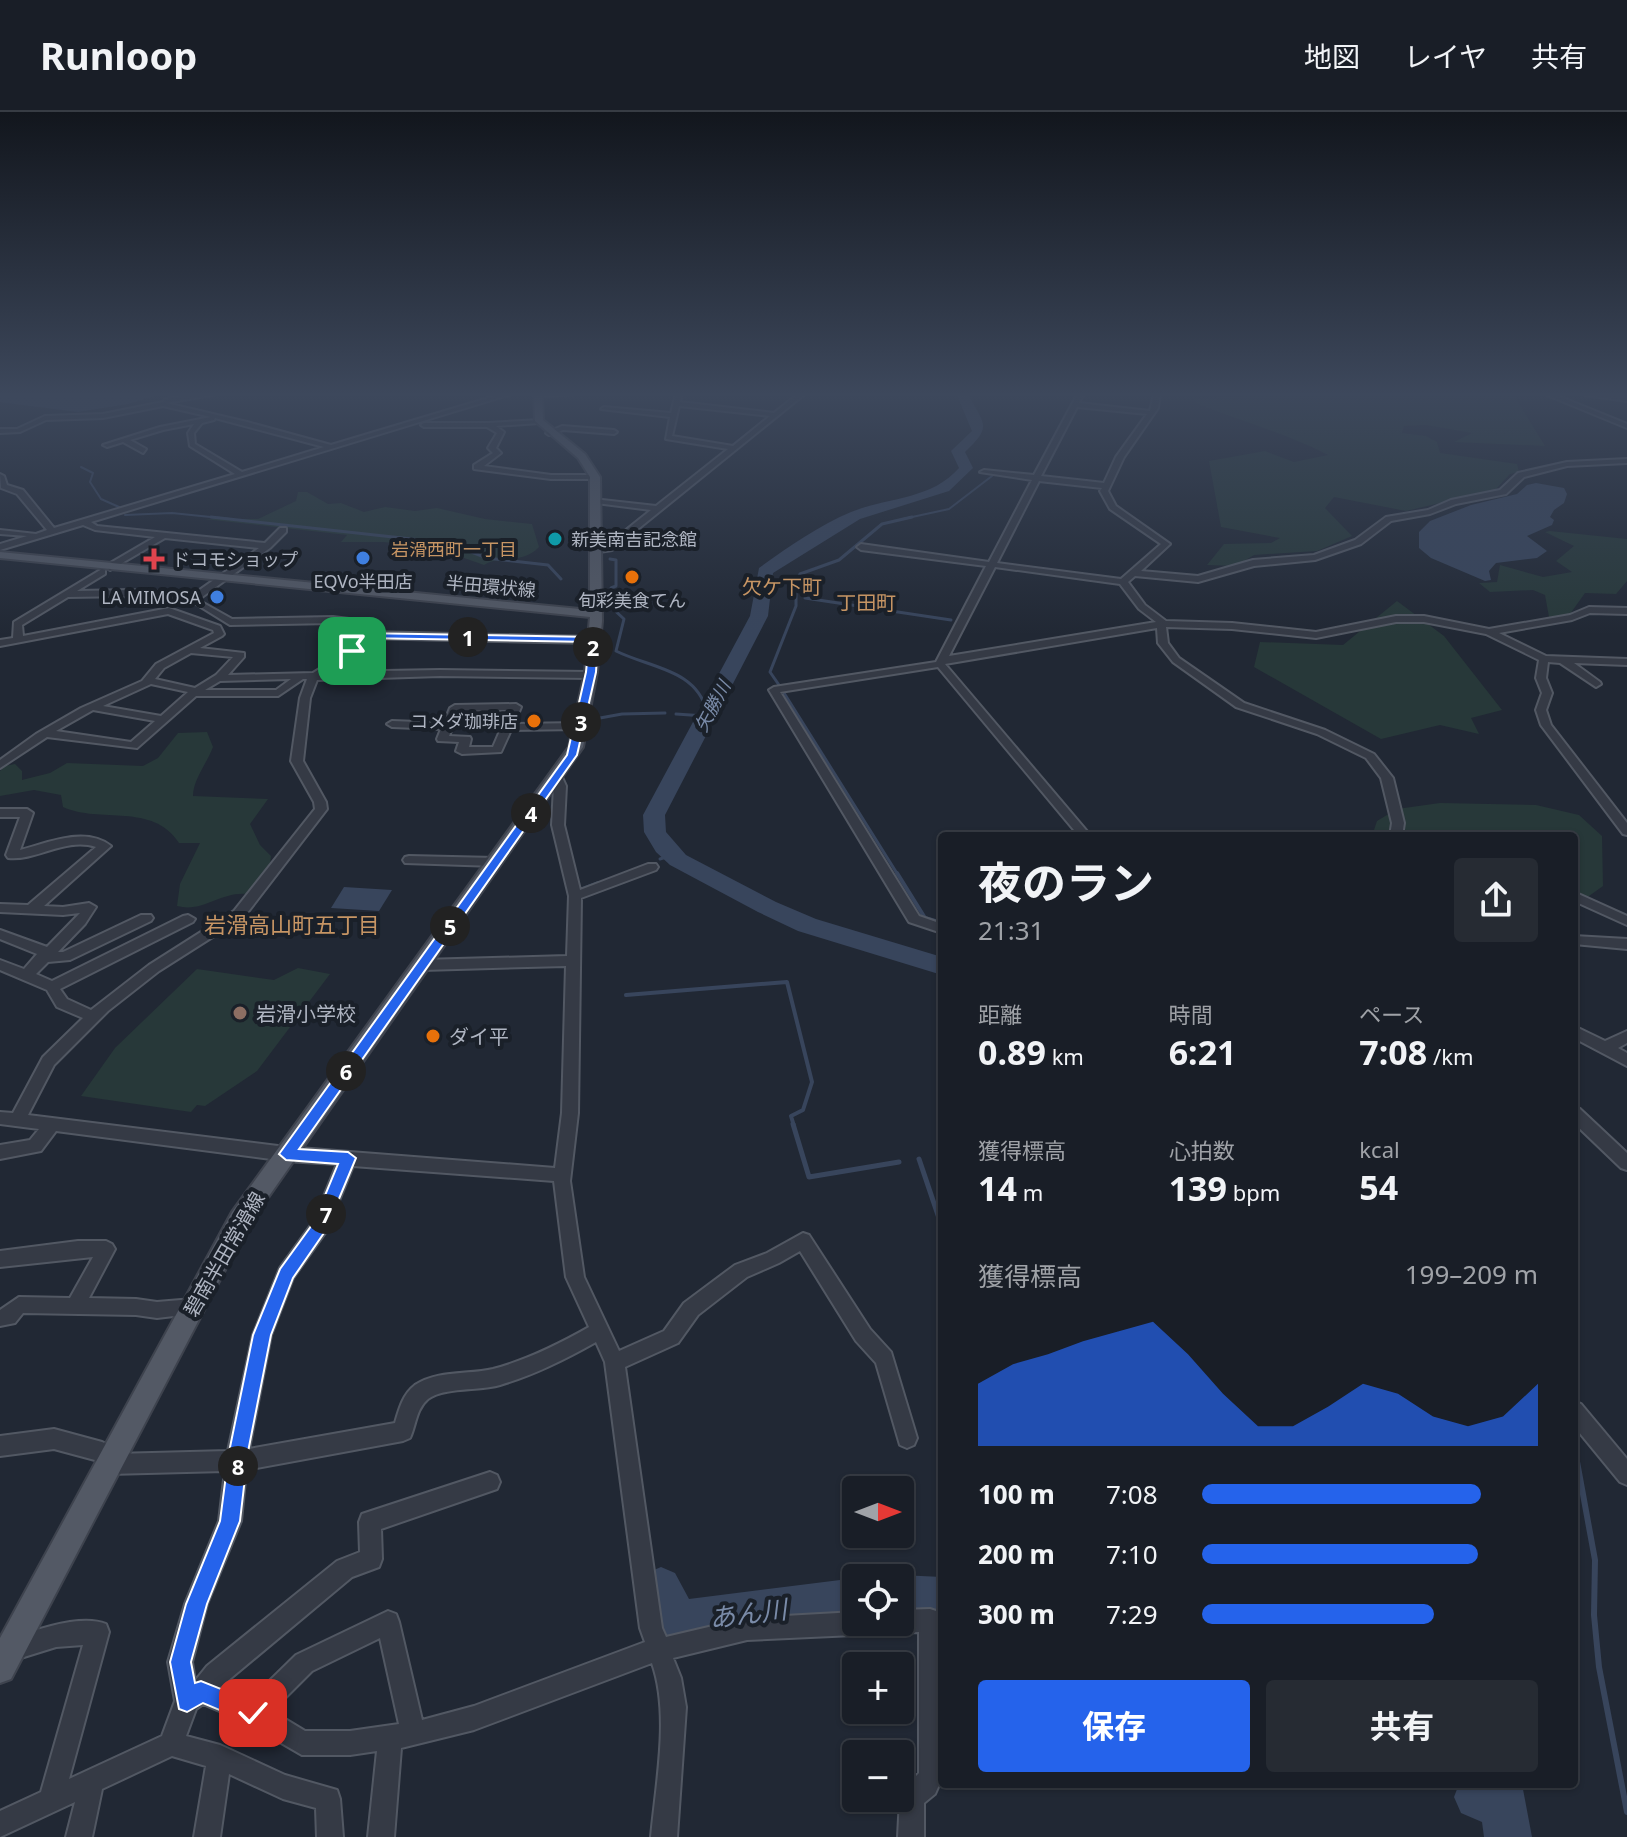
<!DOCTYPE html>
<html lang="ja">
<meta charset="utf-8">
<style>
:root{--surface:#191e27;--page:#262b33;--text:#f1f3f6;--muted:#9fa2a7;--line:#373c44;--accent:#2563eb}
body{margin:0;font-family:"Noto Sans","Noto Sans JP",sans-serif;background:var(--page);color:var(--text);height:100vh;display:flex;flex-direction:column;font-size:30px;white-space:nowrap}
*{box-sizing:border-box;margin:0}
p{font-size:26px;color:var(--muted)}
.icon{flex:none;width:44px;height:44px;fill:none;stroke:currentColor;stroke-width:2;stroke-linecap:round;stroke-linejoin:round}
.map{position:relative;flex:1;overflow:hidden}
.drawer{position:absolute;left:938px;top:720px;width:640px;height:956px;display:flex;flex-direction:column;background:var(--surface);border-radius:8px;box-shadow:0 2px 6px #0004,0 0 0 2px var(--line)}
.drawer>*{flex:none}
.needle{width:52px;rotate:90deg}
.fabs{position:absolute;left:842px;top:1364px;display:grid;gap:16px}
.fabs a{display:grid;place-items:center;width:72px;height:72px;border-radius:8px;background:var(--surface);box-shadow:0 2px 6px #0004,0 0 0 2px var(--line);font-size:40px}
.pin{position:absolute;display:grid;place-items:center;width:68px;height:68px;color:#fff;margin:-34px;border-radius:16px;box-shadow:0 4px 12px #0006}
.km{position:absolute;width:40px;height:40px;margin:-20px;border-radius:50%;background:#222;color:#fff;font-size:22px;line-height:40px;text-align:center}
.round{display:grid;place-items:center;flex:none;width:84px;height:84px;border-radius:8px;background:var(--page)}
.head{display:flex;align-items:center;justify-content:space-between;height:136px;padding:0 40px}
h1{font-size:44px;font-weight:700;line-height:60px}
.figures{display:grid;grid-template-columns:repeat(3,1fr);gap:12px;height:136px;padding:8px 40px}
.figures div{display:grid;align-content:center}
.figures b{font-size:34px;font-weight:700}
.figures small{font-size:22px;font-weight:400}
.figures p{font-size:22px}
.chart{height:224px;padding:16px 40px}
.chart p{display:flex;justify-content:space-between}
.chart svg{width:100%;height:144px;margin-top:8px;fill:var(--accent);opacity:.7}
.button{display:flex;gap:16px;margin-top:auto;padding:16px 40px}
.button a{flex:1;height:92px;border-radius:8px;background:var(--accent);color:#fff;font-size:32px;font-weight:700;line-height:92px;text-align:center}
.button a+a{background:var(--page);color:var(--text)}
ul{padding:0 40px;list-style:none;font-size:26px}
li{display:grid;grid-template-columns:128px 96px 1fr;align-items:center;height:60px}
li i{height:20px;border-radius:10px;background:var(--accent)}
header{display:flex;align-items:center;gap:48px;box-sizing:border-box;height:112px;padding:0 40px;background:var(--surface);border-bottom:2px solid var(--line)}
header strong{font-size:38px}
nav{display:flex;gap:44px;margin-inline-start:auto;font-size:28px}
.map>svg:first-child{display:block}
.green{fill:#273839}
.water{fill:#38455c}
.lines{fill:none;stroke-linecap:round;stroke-linejoin:round}
.stream-far4{stroke:#38455c;stroke-width:2}
.stream-far3{stroke:#38455c;stroke-width:3}
.stream-far2{stroke:#38455c;stroke-width:4}
.stream-far1{stroke:#38455c;stroke-width:5}
.stream{stroke:#38455c;stroke-width:6}
.river{fill:#38455c;fill-rule:evenodd}
.minor-casing{stroke:#525863;stroke-width:4}
.major-casing{stroke:#3e434e;stroke-width:4}
.minor{fill:#353a45;fill-rule:evenodd}
.major{fill:#535965;fill-rule:evenodd}
.route{fill:#2563eb;stroke:#fff;stroke-width:2}
.culture-dot{fill:#0f9aa8;stroke:#1a2029;stroke-width:3}
.shop-dot{fill:#3f7fe0;stroke:#1a2029;stroke-width:3}
.health-dot{fill:#e0444e;stroke:#1a2029;stroke-width:3}
.food-dot{fill:#e8710a;stroke:#1a2029;stroke-width:3}
.education-dot{fill:#8d6e63;stroke:#1a2029;stroke-width:3}
.labels{text-anchor:middle;dominant-baseline:central;stroke-width:8;stroke-linejoin:round;paint-order:stroke}
.far-poi-label{font-size:18px;fill:#afb5c2;stroke:#1a2029;text-anchor:start}
.far-neighbourhood-label{font-size:18px;fill:#c79564;stroke:#1a2029}
.far-street-label{font-size:18px;fill:#afb5c2;stroke:#1a2029}
.far-water-label{font-size:18px;font-style:italic;fill:#7a8ba8;stroke:#1a2029}
.far-quarter-label{font-size:20px;fill:#c79564;stroke:#1a2029}
.poi-label{font-size:20px;fill:#afb5c2;stroke:#1a2029;text-anchor:start}
.street-label{font-size:20px;fill:#afb5c2;stroke:#1a2029}
.neighbourhood-label{font-size:22px;fill:#c79564;stroke:#1a2029}
.near-water-label{font-size:26px;font-style:italic;fill:#7a8ba8;stroke:#1a2029}
</style>
<header>
<strong>Runloop</strong>
<nav><a>地図</a><a>レイヤ</a><a>共有</a></nav>
</header>
<div class="map">
<svg width="1627" height="1725" viewBox="0 0 1627 1725">
<rect width="100%" height="100%" fill="#212834"/>
<g class="green">
<path d="M1240,281H1507L1515,285L1545,334L1454,330L1472,321L1426,313L1404,314L1402,321L1426,324L1437,330L1440,341L1517,352L1519,360L1510,362L1495,378L1406,399L1334,385L1325,396L1352,424L1317,439L1254,443L1236,454L1207,453L1224,432L1271,431L1280,426L1221,415L1209,349L1265,339L1294,350L1328,343C1287,322 1241,309 1198,292L1194,287L1242,284Z"/>
<path d="M298,380H307L328,392L341,391L364,400L385,395L415,399L437,396L485,407L532,412L539,435C522,453 502,442 484,453L433,435L383,430H341L347,423L204,407H258L296,389Z"/>
<polygon points="1550,419 1627,427 1627,469 1616,482 1585,481 1570,502 1549,505 1545,483 1533,478 1490,480 1479,471 1497,470 1500,453 1543,465 1572,460 1556,449 1574,434 1545,420"/>
<polygon points="1397,489 1444,524 1502,598 1471,606 1479,622 1440,613 1381,627 1254,555 1260,530 1343,533"/>
<path d="M207,620L213,635C207,651 193,668 193,684L268,687L250,712L260,733L271,744L269,758L248,782C220,779 204,801 177,794L180,772L200,731H179C153,690 100,712 63,695L61,683L34,678L0,684V659L5,654L15,652L22,659V668L50,661L67,651L143,654L158,646L178,621Z"/>
<polygon points="1440,691 1536,693 1579,703 1602,724 1603,774 1582,789 1574,790 1574,724 1372,724 1377,709 1397,697"/>
<polygon points="298,856 330,862 257,959 205,994 197,993 191,1000 81,984 115,936 197,857 274,868"/>
</g>
<g class="water">
<polygon points="0,281 164,281 128,292 78,300 7,291 0,290"/>
<polygon points="1536,371 1564,376 1567,382 1564,391 1554,398 1550,405 1554,408 1552,413 1527,424 1547,439 1537,446 1496,451 1489,459 1491,468 1485,469 1431,446 1419,436 1419,420 1430,409 1471,393 1517,382 1527,373"/>
<polygon points="344,775 392,778 379,799 331,796"/>
</g>
<g class="lines">
<g class="stream-far4">
<polyline points="771,302 798,281"/>
<polyline points="731,334 769,304"/>
<polyline points="81,355 93,361 90,370 101,387 119,395"/>
<polyline points="682,374 728,336"/>
<polyline points="655,395 679,375"/>
<polyline points="125,403 172,401 230,407"/>
<polyline points="639,407 651,398"/>
<polyline points="903,407 949,397 992,364"/>
</g>
<g class="stream-far3">
<polyline points="211,405 448,431 487,446 548,453 561,467"/>
<polyline points="608,432 642,405"/>
<polyline points="610,447 616,448 616,474 611,476 610,482"/>
<polyline points="805,486 951,508"/>
<path d="M611,495L624,507L616,539C650,556 697,557 707,600"/>
<polyline points="779,573 770,560 796,494 796,469 800,462 839,448 882,412 912,405"/>
<polyline points="784,581 898,763"/>
<polyline points="676,602 705,604"/>
<polyline points="589,608 622,602 665,601"/>
<polyline points="660,747 672,743"/>
</g>
<g class="stream-far2">
<polyline points="897,761 925,806 942,811"/>
<polyline points="582,777 598,771"/>
<polyline points="626,883 787,870 812,970 803,998 791,1004 794,1014"/>
</g>
<g class="stream-far1">
<polyline points="793,1012 809,1065 899,1050"/>
<polyline points="919,1047 942,1115"/>
</g>
<polyline class="stream" points="1576,1344 1595,1448 1594,1503 1599,1555 1627,1700"/>
<g class="river">
<path d="M956,281H968C984,314 993,313 965,340L973,356L949,379L860,407L773,461L768,504L665,703L666,720L686,743L776,790L816,807L942,845V863L798,819L758,800L670,753L656,740L644,720L643,703L750,504L759,456C788,435 818,414 851,400C888,385 931,388 959,356L951,339L972,319Z"/>
<polygon points="661,1455 675,1461 689,1487 856,1466 856,1508 782,1515 678,1531 663,1525 641,1475 647,1461"/>
<polygon points="900,1463 942,1465 942,1507 900,1505 900,1466 894,1466"/>
<polygon points="1459,1672 1522,1672 1532,1725 1484,1725 1482,1710 1461,1701 1454,1685"/>
</g>
<defs>
<g id="minor">
<path d="M206,281H223L166,291L247,310L331,333L505,281H515L91,410L97,414L265,431L280,416H286V420L270,436L198,488L232,507L333,505L373,510L375,512L366,520L594,525L599,528L594,531L362,526L352,545L328,560L440,558L590,560L595,563L590,566L440,564L317,568L310,586L303,649L326,690L327,697L244,805L159,859L108,899L54,953L28,1003L286,1035L555,1056L562,1001L566,854L422,858L415,853L422,848L567,844L569,784L552,713L554,674L551,665L553,663H561L566,674L564,713L580,778L648,752H656L658,755L656,758L581,786L578,1001L570,1069L584,1165L619,1239L664,1219L684,1191L735,1153L767,1141L803,1121L809,1123L870,1217L891,1240L917,1326L914,1333L907,1336L900,1333L876,1251L856,1229L800,1139L779,1151L747,1165L698,1203L678,1231L625,1255L662,1516L666,1525L747,1506L856,1500V1510H900V1498L930,1497L942,1501V1666L935,1682L924,1691V1725H898L900,1686L903,1677L919,1661V1520L747,1528L673,1546L681,1566L686,1595L677,1725H651C656,1671 670,1602 652,1551L474,1618L401,1636L394,1725H368L377,1639L350,1643H302L245,1610L203,1592L196,1597L186,1624L220,1633L285,1663L337,1678L340,1687L343,1725H317L316,1696L283,1687L229,1662L220,1725H194L206,1654L172,1644L102,1677L92,1725H66L75,1690L0,1725V1699L41,1680L83,1533L56,1535L11,1549L3,1546L0,1539L3,1530C28,1520 80,1501 106,1512L109,1520L69,1667L162,1624L175,1589L168,1550L185,1492L219,1409L225,1359L109,1362L102,1359L95,1348L54,1337L0,1344V1324L54,1317L102,1330L109,1333L114,1342L228,1339L253,1223L280,1156L314,1109L337,1052L286,1049L56,1019L41,1039L0,1047V1033L30,1028L39,1017L0,1012V1000L13,1001L43,945L83,906L57,895L47,878L0,858V848L24,857L37,842L0,827V818L47,835L80,801L63,803L0,800V792L28,793L96,735C65,725 38,749 8,746L6,743L20,705H0V697H27L33,701L20,738C48,731 85,714 111,734L44,794L63,795L89,791L96,795L85,812L58,840H63L141,803H151L153,806L151,809L70,848L48,850L36,862L52,869L183,804L188,803L195,807L193,810L60,877L67,887L91,898L149,853L234,799L315,697L314,690L291,649L300,586L307,567H303L278,584H196L137,636L47,625L0,656V648L36,622L81,596L142,569L156,552L214,521L213,518L168,502L0,534V528L13,526L14,510L102,457L105,458V462L77,479L131,478L194,482L259,436L165,426L110,458L106,455L107,453L155,425L95,418L83,413L0,438V432L27,424L0,422V418L36,422L47,418L17,382L1,376L0,362L4,364L7,373L23,378L54,416L235,362L190,334L188,321L194,312L163,318L130,328L146,337L143,341L123,330L107,335L103,333L160,315L211,305L163,294L103,306L46,308L20,320L0,321V317H17L45,304L103,302L163,290L165,287ZM215,306L324,335L242,360L195,332L194,321L202,311L214,308ZM131,484L188,487L230,513L333,511L362,514L355,521L345,541L313,561L228,563L244,545V541L200,536L222,524L224,522L220,514L169,496L23,524L22,513L68,485ZM191,541L233,545L216,563L195,576L155,567L164,556ZM291,567L276,578H205L220,569ZM151,572L188,580L161,604L103,594ZM93,598L155,609L131,630L56,619ZM353,1054L554,1069L566,1165L589,1215C559,1232 527,1248 493,1257C467,1263 438,1258 415,1273C403,1282 399,1297 395,1311L249,1337L271,1223L293,1166L327,1118ZM596,1230L605,1250L640,1516L645,1530L474,1594L422,1608L399,1510L396,1502L388,1499L296,1543L250,1588L219,1576L352,1465L379,1455L382,1447L381,1417L497,1377L500,1370L497,1363L490,1360L362,1402L359,1410L360,1440L337,1449L207,1554L195,1569L192,1550L207,1492L241,1409L246,1358L403,1329L410,1326C416,1313 416,1297 428,1287C444,1275 480,1279 500,1273C534,1263 566,1247 596,1230ZM380,1526L399,1612L350,1619H305L272,1599L312,1559Z"/>
<polygon points="602,281 538,284 535,282 535,281"/>
<path d="M676,281H682L680,290L774,301L799,281H806L612,438L593,441V437L606,434L651,398L596,391H593V387L656,394L728,337L666,327L670,305L601,297L604,295L671,301ZM679,294L770,304L733,334L672,324Z"/>
<path d="M1078,281H1084L1079,291L1150,299L1154,281H1160L1158,296L1124,345L1108,379L1116,394L1170,432L1141,459L1198,464L1253,448L1314,443L1355,428L1386,405L1428,398L1451,388L1500,378L1518,361L1567,350L1627,347V351L1567,354L1524,365L1506,382L1456,392L1430,402L1391,409L1361,432L1315,448L1254,454L1198,470L1135,464L1128,470L1145,493L1166,509L1232,511L1316,520L1396,504H1424L1489,517L1570,503L1589,495L1627,496V502L1590,501L1572,508L1499,521L1546,544L1627,547V553L1574,551L1600,570L1601,572L1596,575L1560,551L1548,550L1546,566L1552,581L1546,598L1551,613L1627,711V723L1623,722L1541,613L1536,598L1542,581L1536,566L1539,548L1486,522L1424,510H1396L1316,526L1232,517L1166,515L1168,531L1179,546L1244,591L1325,618L1374,642L1393,666L1404,711L1402,724H1390L1392,711L1381,666L1366,646L1317,622L1236,595L1173,550L1158,531L1157,516L945,552L1091,724H1079L938,555L780,580L919,804L942,812V821L909,810L769,578L774,575L936,550L986,454L861,438L857,435L861,432L989,450L1032,368L980,360L984,358L1034,363ZM1077,295L1147,302L1116,345L1104,371L1041,364ZM1039,369L1102,376L1100,379L1110,397L1161,432L1121,467L997,451ZM995,455L1120,472L1139,497L1156,510L949,544Z"/>
<polygon points="1542,281 1551,281 1627,312 1627,316"/>
<polygon points="1582,281 1627,285 1627,289 1585,283"/>
<polygon points="541,308 539,311 496,314 504,320 496,336 501,341 484,354 551,363 595,363 599,365 598,367 551,367 474,357 474,353 493,341 488,336 497,321 487,315 424,315 421,313 424,311 488,311"/>
<polygon points="562,314 614,318 617,320 614,322 563,318 549,323 546,321"/>
<path d="M516,592L521,595L514,612L580,611L585,614L580,617L511,618L501,640L462,642L456,639L459,630L438,629L437,627L441,617L392,615L387,612L392,609L444,611L450,596L455,593ZM509,598L493,635H469L471,627L470,625L449,624L459,599Z"/>
<polygon points="409,744 495,746 501,750 495,754 405,751 403,748 405,745"/>
<polygon points="1574,780 1627,804 1627,813 1574,789"/>
<polygon points="1574,824 1627,827 1627,837 1574,832"/>
<polygon points="1574,914 1605,929 1627,919 1627,931 1618,936 1627,941 1627,954 1574,926"/>
<polygon points="1574,995 1580,997 1627,1041 1627,1058 1621,1056 1574,1011"/>
<polygon points="78,1129 106,1129 112,1132 115,1137 89,1186 136,1187 157,1190 193,1187 199,1189 202,1195 199,1201 157,1206 136,1203 23,1201 15,1211 0,1214 0,1198 19,1185 70,1186 93,1145 0,1155 0,1139"/>
<polygon points="1574,1289 1581,1292 1627,1347 1627,1373 1620,1370 1574,1314"/>
</g>
<polygon id="major" points="534,281 542,281 543,308 585,342 600,365 602,509 597,560 583,635 248,1114 11,1567 0,1571 0,1526 232,1100 569,635 585,560 590,505 0,446 0,440 590,498 590,365 578,346 535,309"/>
</defs>
<use href="#minor" class="minor-casing"/>
<use href="#major" class="major-casing"/>
<use href="#minor" class="minor"/>
<use href="#major" class="major"/>
</g>
<linearGradient id="sky" x2="0" y2="1"><stop stop-color="#12161d"/><stop offset="0.54" stop-color="#3d485c"/><stop offset="1" stop-color="#3d485c" stop-opacity="0"/></linearGradient>
<rect width="1627" height="523" fill="url(#sky)"/>
<polygon class="route" points="359,521 594,525 598,528 596,560 577,643 299,1037 348,1040 356,1046 326,1118 293,1166 271,1223 248,1340 240,1409 207,1492 191,1550 195,1571 201,1569 261,1593 264,1601 261,1609 253,1612 203,1591 187,1600 179,1597 170,1550 186,1492 220,1409 229,1340 253,1223 280,1157 314,1110 338,1052 286,1048 279,1042 567,643 586,560 589,530 362,526 355,541 349,541 355,523"/>
<circle class="culture-dot" cx="555" cy="427" r="8"/>
<g class="shop-dot">
<circle cx="363" cy="446" r="8"/>
<circle cx="217" cy="485" r="8"/>
</g>
<path class="health-dot" d="M150 435h8v8h8v8h-8v8h-8v-8h-8v-8h8z"/>
<g class="food-dot">
<circle cx="632" cy="465" r="8"/>
<circle cx="534" cy="609" r="8"/>
<circle cx="433" cy="924" r="8"/>
</g>
<circle class="education-dot" cx="240" cy="901" r="8"/>
<g class="labels">
<g class="far-poi-label">
<text x="571" y="427">新美南吉記念館</text>
<text x="172" y="447">ドコモショップ</text>
<text x="363" y="469" text-anchor="middle">EQVo半田店</text>
<text x="201" y="485" text-anchor="end">LA MIMOSA</text>
<text x="632" y="488" text-anchor="middle">旬彩美食てん</text>
<text x="518" y="609" text-anchor="end">コメダ珈琲店</text>
</g>
<g class="far-neighbourhood-label">
<text x="454" y="437">岩滑西町一丁目</text>
</g>
<g class="far-street-label">
<text transform="translate(491 474) rotate(5)">半田環状線</text>
</g>
<g class="far-water-label">
<text transform="translate(712 594) rotate(-62)">矢勝川</text>
</g>
<g class="far-quarter-label">
<text x="782" y="474">欠ケ下町</text>
<text x="866" y="490">丁田町</text>
</g>
<g class="poi-label">
<text x="256" y="901">岩滑小学校</text>
<text x="449" y="924">ダイ平</text>
</g>
<g class="street-label">
<text transform="translate(224 1142) rotate(-60)">碧南半田常滑線</text>
</g>
<g class="neighbourhood-label">
<text x="292" y="812">岩滑高山町五丁目</text>
</g>
<g class="near-water-label">
<text transform="translate(748 1501) rotate(-7)">あん川</text>
</g>
</g>
</svg>
<div class="fabs">
<a><svg class="needle" viewBox="-14 -14 28 28"><path d="M0-13l5 13h-10z" fill="#e53935"/><path d="M0 13l5-13h-10z" fill="#9fa2a7"/></svg></a>
<a><svg class="icon" aria-label="locate" viewBox="0 0 24 24"><circle cx="12" cy="12" r="6"/><path d="M12 2v4M12 18v4M2 12h4M18 12h4"/></svg></a>
<a>+</a>
<a>−</a>
</div>
<div class="pin" style="left:352px;top:539px;background:#1e9e55"><svg class="icon" aria-label="arrive" viewBox="0 0 24 24"><path d="M6 21V4h12l-3 4 3 4H6"/></svg></div>
<div class="pin" style="left:253px;top:1601px;background:#d93025"><svg class="icon" aria-label="check" viewBox="0 0 24 24"><path d="M5 12l5 5 9-10"/></svg></div>
<b class="km" style="left:468px;top:525px">1</b>
<b class="km" style="left:593px;top:535px">2</b>
<b class="km" style="left:581px;top:610px">3</b>
<b class="km" style="left:531px;top:701px">4</b>
<b class="km" style="left:450px;top:814px">5</b>
<b class="km" style="left:346px;top:959px">6</b>
<b class="km" style="left:326px;top:1102px">7</b>
<b class="km" style="left:238px;top:1354px">8</b>
<section class="drawer">
<div class="head"><div><h1>夜のラン</h1><p>21:31</p></div><a class="round"><svg class="icon" aria-label="share" viewBox="0 0 24 24"><path d="M12 15V3M7 8l5-5 5 5M5 13v7h14v-7"/></svg></a></div>
<div class="figures">
<div><p>距離</p><b>0.89<small> km</small></b></div>
<div><p>時間</p><b>6:21</b></div>
<div><p>ペース</p><b>7:08<small> /km</small></b></div>
</div>
<div class="figures">
<div><p>獲得標高</p><b>14<small> m</small></b></div>
<div><p>心拍数</p><b>139<small> bpm</small></b></div>
<div><p>kcal</p><b>54</b></div>
</div>
<div class="chart"><p><span>獲得標高</span>199–209 m</p>
<svg viewBox="0 0 160 44" preserveAspectRatio="none"><path d="M0 44V25L10 19L20 16L30 12L40 9L50 6L60 16L70 28L80 38L90 38L100 32L110 25L120 28L130 35L140 38L150 35L160 25V44z"/></svg>
</div>
<ul>
<li><b>100 m</b>7:08<i style="width:83%"></i></li>
<li><b>200 m</b>7:10<i style="width:82%"></i></li>
<li><b>300 m</b>7:29<i style="width:69%"></i></li>
</ul>
<div class="button"><a>保存</a><a>共有</a></div>
</section>
</div>
